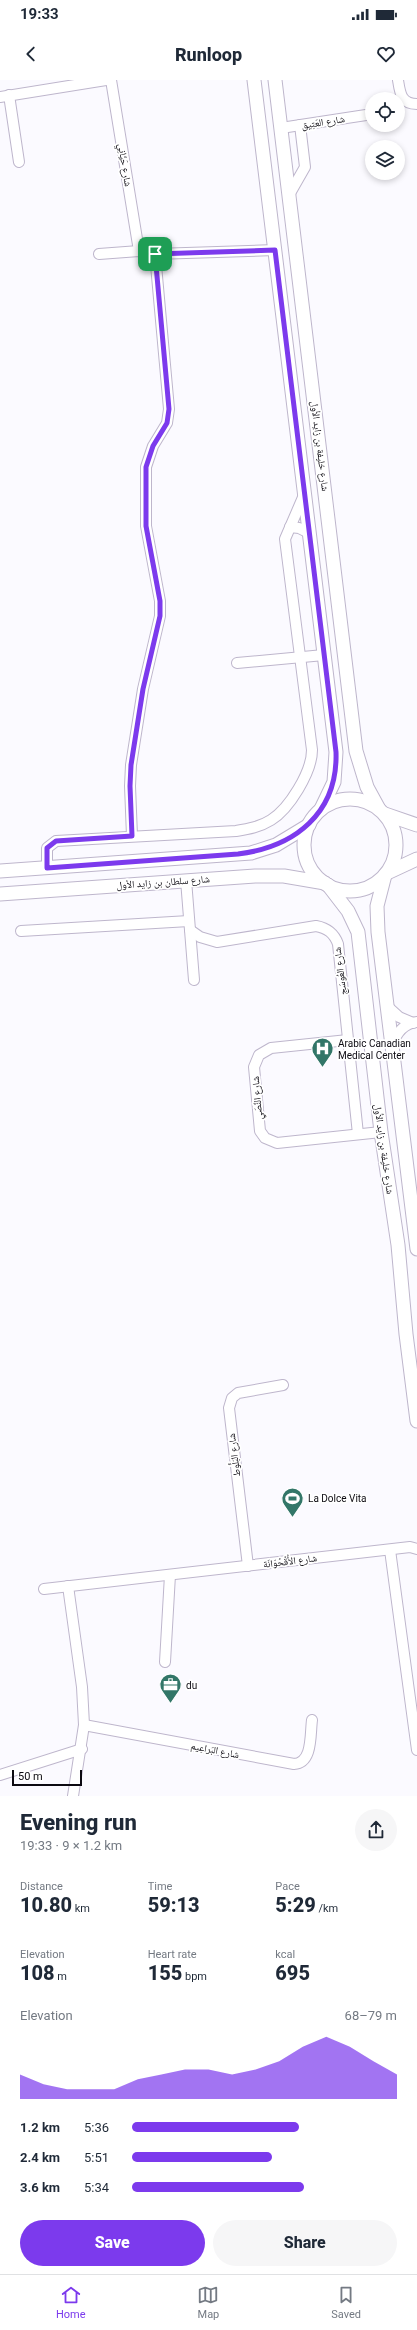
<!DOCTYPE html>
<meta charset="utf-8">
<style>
:root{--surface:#fff;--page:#f6f6f7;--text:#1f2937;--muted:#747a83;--line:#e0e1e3;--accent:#7c3aed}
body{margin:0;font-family:Roboto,"Noto Naskh Arabic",sans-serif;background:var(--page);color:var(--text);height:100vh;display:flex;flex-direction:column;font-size:15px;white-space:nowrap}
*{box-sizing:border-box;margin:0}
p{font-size:13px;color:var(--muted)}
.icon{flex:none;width:22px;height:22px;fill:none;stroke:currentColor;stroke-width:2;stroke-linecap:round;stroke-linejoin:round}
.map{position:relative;height:1716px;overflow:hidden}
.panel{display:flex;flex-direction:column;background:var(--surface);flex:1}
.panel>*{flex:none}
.tools{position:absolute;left:365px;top:12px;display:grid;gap:8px}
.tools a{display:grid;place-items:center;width:40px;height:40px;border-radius:50%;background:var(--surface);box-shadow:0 2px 6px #0003;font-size:20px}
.scale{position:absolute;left:12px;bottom:10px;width:70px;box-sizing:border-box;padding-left:4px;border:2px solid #0c0a11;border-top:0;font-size:11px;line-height:14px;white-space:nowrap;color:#0c0a11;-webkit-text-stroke:3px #fff;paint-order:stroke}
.pin{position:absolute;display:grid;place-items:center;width:34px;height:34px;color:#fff;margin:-17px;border-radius:8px;box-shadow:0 2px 6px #0006}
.round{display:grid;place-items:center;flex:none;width:42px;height:42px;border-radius:21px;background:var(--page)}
.headline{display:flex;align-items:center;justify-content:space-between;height:68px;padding:0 20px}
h1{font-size:22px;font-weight:800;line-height:30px}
.metrics{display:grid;grid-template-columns:repeat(3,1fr);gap:6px;height:68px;padding:4px 20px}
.metrics div{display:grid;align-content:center}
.metrics b{font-size:20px;font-weight:800}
.metrics small{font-size:11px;font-weight:400}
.metrics p{font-size:11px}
.chart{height:112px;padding:8px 20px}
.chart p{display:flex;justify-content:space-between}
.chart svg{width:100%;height:72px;margin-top:4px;fill:var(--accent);opacity:.7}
.action{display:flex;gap:8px;margin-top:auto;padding:8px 20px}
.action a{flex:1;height:46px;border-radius:24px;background:var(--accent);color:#fff;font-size:16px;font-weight:800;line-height:46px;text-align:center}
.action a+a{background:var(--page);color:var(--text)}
ul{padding:0 20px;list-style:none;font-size:13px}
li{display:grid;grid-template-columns:64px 48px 1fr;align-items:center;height:30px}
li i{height:10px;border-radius:5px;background:var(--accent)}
.status{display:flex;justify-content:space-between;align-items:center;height:28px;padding:0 20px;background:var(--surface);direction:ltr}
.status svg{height:11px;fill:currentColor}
header{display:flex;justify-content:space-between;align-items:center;height:52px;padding:0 20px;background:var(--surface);font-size:18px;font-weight:800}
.tab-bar{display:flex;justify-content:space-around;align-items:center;height:56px;border-top:1px solid var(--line);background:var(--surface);font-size:11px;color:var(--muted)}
.tab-bar a{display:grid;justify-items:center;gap:2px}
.tab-bar .on{color:var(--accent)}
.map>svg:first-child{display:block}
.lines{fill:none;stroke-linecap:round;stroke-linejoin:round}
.minor-casing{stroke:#beb6cc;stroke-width:12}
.major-casing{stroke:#beb6cc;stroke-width:15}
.minor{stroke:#fff;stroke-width:10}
.major{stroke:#fff;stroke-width:13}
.route-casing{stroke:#fff;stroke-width:8}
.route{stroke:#7c3aed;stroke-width:5}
.labels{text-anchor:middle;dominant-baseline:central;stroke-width:3.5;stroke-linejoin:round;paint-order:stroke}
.street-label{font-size:10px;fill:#0c0a11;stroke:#fff}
.poi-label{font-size:10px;fill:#0c0a11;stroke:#fff;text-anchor:start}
</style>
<div class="status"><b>19:33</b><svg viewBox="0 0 49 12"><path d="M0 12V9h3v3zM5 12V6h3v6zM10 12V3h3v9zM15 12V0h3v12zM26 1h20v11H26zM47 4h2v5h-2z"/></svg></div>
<header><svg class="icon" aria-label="back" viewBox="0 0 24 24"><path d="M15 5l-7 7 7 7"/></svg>Runloop<svg class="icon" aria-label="heart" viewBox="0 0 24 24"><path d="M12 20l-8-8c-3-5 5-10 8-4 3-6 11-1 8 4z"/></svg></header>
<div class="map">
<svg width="417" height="1716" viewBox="0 0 417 1716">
<rect width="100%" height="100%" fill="#fbfaff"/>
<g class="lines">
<defs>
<g id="minor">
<polyline points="111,0 139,171"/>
<path d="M398,0C400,13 401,24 417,24"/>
<polyline points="9,15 19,82"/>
<polyline points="0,17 106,0"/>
<polyline points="281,48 366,35"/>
<polyline points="289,115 305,87 300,45"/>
<polyline points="99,174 139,171 155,174 275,170"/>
<polyline points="290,447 299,448 309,453"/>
<polyline points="237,583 324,575"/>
<polyline points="132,756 130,706 131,685 143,609 160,536 160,521 146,446 146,387 153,366 167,343 169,329 155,174"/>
<path d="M47,788V768L56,761L236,751C248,749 260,747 271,740C289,729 312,692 312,670L285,459L304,415"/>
<polyline points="186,800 194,900"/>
<path d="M190,850L200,857L217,862L316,846C327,848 334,853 338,864L358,1054"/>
<polyline points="21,851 189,841"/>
<polyline points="388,927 399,937 413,943"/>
<polyline points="348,960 271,968 259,975 254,987 260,1051 265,1058 277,1063 381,1052"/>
<path d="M392,965C396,954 404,943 417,942"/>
<polyline points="390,1470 417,1670"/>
<polyline points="248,1486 229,1328 232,1318 238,1313 283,1305"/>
<polyline points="68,1506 82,1607 84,1645 73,1716"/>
<polyline points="44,1509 410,1467 417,1469"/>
<polyline points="165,1582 170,1495"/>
<path d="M84,1645L294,1684C313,1683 310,1654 312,1640"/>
<polyline points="0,1695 82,1669"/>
</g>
<g id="major">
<polyline points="254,0 336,672 334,702 321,729"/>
<polyline points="275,0 356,671 367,707 379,729"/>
<circle cx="350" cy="765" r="46"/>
<polyline points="385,734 417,745"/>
<polyline points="0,791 251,773 276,765 309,745"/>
<polyline points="387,793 417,779"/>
<polyline points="385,795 377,826 378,852 417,1169"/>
<polyline points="328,805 348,831 358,852 381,1052 398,1165 406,1254 417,1341"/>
<polyline points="0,814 255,796 284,796 325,803"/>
</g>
</defs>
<use href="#minor" class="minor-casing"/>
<use href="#major" class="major-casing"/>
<use href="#minor" class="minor"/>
<use href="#major" class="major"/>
</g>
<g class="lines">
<defs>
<path id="route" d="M275,170L336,672C338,733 295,767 238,774L47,788V768L56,761L132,756L130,706L131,685L143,609L160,536V521L146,446V387L153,366L167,343L169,329L155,174Z"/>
</defs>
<use href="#route" class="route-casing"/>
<use href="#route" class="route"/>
</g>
<defs>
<symbol id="hospital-pin" viewBox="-11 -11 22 30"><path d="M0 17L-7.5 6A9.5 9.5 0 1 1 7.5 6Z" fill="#327668" stroke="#fff"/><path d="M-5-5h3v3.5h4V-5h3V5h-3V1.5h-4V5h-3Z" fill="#fff"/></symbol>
<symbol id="stadium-pin" viewBox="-11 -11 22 30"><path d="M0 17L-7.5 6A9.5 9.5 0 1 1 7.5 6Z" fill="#327668" stroke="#fff"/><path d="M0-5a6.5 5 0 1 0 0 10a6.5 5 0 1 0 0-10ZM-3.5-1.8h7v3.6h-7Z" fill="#fff"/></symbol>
<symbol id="office-pin" viewBox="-11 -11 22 30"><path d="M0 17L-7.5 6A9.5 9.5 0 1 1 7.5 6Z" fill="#327668" stroke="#fff"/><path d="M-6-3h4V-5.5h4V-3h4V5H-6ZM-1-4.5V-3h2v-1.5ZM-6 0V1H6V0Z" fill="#fff"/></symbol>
</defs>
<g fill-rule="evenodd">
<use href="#hospital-pin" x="310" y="956" width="25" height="34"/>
<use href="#stadium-pin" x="280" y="1406" width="25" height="34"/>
<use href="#office-pin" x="158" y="1592" width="25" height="34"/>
</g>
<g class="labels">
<g class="street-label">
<text transform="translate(323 42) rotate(-9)">شارع العَتِيق</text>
<text transform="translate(125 85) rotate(81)">شارع حَيَّانِي</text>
<text transform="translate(320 366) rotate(83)">شارع خليفة بن زايد الأول</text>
<text transform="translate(163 802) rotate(-4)">شارع سلطان بن زايد الأول</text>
<text transform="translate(340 891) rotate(-97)">شارع العُوسَج</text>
<text transform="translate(257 1018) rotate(-95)">شارع النِّصَي</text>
<text transform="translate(384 1069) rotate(82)">شارع خليفة بن زايد الأول</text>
<text transform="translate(234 1375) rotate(-97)">شارع البَلُّوط</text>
<text transform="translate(290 1481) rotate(-7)">شارع الأُقْحُوَانَة</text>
<text transform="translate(215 1670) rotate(11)">شارع البَراعِيم</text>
</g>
<g class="poi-label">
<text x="338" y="963">Arabic Canadian<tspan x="338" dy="12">Medical Center</tspan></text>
<text x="308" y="1418">La Dolce Vita</text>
<text x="186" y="1605">du</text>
</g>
</g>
</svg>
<div class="tools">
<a><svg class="icon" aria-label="locate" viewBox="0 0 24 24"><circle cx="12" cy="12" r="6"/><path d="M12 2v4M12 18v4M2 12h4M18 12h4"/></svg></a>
<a><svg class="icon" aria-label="layers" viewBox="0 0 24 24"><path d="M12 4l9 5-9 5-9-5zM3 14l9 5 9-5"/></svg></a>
</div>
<div class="scale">50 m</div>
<div class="pin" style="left:155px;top:174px;background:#1e9e55"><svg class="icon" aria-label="arrive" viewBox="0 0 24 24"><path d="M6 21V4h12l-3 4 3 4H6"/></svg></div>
</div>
<section class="panel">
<div class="headline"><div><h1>Evening run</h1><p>19:33 · 9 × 1.2 km</p></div><a class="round"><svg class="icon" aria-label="share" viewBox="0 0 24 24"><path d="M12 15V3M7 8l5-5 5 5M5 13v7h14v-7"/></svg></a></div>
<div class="metrics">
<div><p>Distance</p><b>10.80<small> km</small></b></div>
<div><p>Time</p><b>59:13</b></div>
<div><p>Pace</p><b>5:29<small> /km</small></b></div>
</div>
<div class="metrics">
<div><p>Elevation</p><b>108<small> m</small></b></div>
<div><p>Heart rate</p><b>155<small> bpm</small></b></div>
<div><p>kcal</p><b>695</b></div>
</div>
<div class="chart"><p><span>Elevation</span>68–79 m</p>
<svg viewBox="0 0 160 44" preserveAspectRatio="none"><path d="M0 44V29L10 35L20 38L30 38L40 38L50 32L60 29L70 26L80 26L90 29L100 26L110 21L120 12L130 6L140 12L150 21L160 29V44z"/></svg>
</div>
<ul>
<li><b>1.2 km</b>5:36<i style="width:63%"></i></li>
<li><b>2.4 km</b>5:51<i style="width:53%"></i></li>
<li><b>3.6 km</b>5:34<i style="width:65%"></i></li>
</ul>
<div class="action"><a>Save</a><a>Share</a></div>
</section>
<nav class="tab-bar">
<a class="on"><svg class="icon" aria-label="home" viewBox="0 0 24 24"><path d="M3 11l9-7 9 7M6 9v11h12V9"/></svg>Home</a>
<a><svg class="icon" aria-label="map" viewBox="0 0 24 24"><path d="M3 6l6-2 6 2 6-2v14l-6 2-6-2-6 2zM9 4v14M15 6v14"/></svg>Map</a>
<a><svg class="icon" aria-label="saved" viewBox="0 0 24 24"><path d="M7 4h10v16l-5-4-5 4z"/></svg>Saved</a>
</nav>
